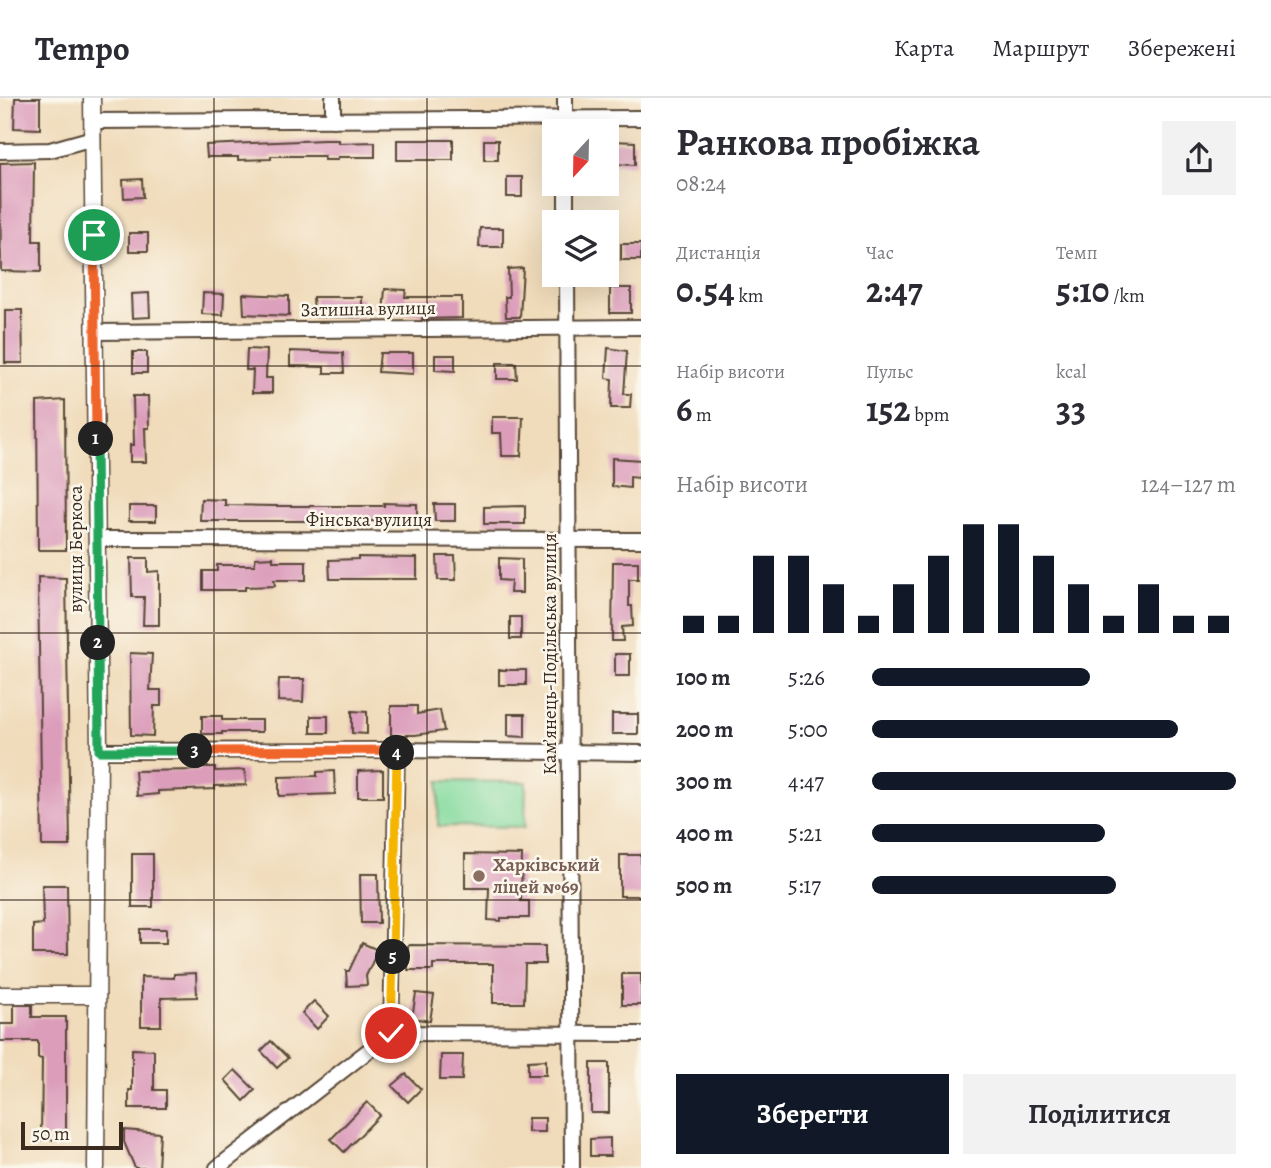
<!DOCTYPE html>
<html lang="uk">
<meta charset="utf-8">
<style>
:root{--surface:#fff;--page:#f2f2f3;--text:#2b2b33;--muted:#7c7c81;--line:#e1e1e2;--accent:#111827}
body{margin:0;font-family:Alegreya,serif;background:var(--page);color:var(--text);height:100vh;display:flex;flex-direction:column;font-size:26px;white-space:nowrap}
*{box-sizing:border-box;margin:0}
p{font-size:23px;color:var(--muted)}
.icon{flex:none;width:38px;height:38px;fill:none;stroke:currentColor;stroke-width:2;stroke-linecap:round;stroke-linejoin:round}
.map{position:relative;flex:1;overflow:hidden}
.details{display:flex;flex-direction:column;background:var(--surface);width:630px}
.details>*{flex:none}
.needle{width:46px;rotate:202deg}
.buttons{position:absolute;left:542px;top:21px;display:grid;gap:14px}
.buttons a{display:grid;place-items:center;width:77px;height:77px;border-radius:0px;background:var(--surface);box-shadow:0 7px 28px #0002;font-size:35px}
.scale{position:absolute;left:21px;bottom:18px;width:102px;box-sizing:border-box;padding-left:7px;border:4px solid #3b2a1e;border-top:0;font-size:19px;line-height:24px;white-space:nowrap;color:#3b2a1e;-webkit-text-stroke:5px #fbf7ec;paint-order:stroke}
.pin{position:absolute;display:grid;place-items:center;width:60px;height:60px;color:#fff;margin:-30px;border:4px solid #fff;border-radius:50%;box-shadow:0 2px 7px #0007}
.km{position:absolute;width:35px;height:35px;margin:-18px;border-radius:50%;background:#222;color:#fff;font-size:19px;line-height:35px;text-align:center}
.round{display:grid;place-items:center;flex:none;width:74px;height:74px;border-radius:0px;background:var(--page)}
.head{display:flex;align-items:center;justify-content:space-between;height:119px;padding:0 35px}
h1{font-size:38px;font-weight:600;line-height:52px}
.metrics{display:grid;grid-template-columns:repeat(3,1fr);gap:10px;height:119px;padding:7px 35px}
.metrics div{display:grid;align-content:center}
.metrics b{font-size:35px;font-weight:600}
.metrics small{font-size:19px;font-weight:400}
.metrics p{font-size:19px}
.chart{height:196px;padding:14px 35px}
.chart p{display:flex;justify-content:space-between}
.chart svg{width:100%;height:126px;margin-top:7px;stroke:var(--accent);stroke-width:6}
.button{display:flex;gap:14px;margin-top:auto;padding:14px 35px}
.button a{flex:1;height:80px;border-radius:0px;background:var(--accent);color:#fff;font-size:28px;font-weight:600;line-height:80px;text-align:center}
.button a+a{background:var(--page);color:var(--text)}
ul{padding:0 35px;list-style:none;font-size:23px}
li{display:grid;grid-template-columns:112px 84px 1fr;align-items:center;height:52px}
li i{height:18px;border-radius:9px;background:var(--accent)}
header{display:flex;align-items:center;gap:42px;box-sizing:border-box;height:98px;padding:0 35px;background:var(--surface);border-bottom:2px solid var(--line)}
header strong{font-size:33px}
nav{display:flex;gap:38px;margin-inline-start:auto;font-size:24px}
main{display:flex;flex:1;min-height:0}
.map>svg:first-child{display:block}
.garden{fill:#84da9e;stroke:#60825e;stroke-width:2}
.building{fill:#dc9dbb}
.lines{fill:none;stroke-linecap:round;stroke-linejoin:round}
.minor-casing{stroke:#564535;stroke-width:18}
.tertiary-casing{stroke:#564535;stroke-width:19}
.minor{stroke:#fff;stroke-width:14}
.tertiary{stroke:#fff;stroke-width:16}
.split-1-casing{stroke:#fff;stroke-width:14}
.split-2-casing{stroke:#fff;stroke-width:14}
.split-3-casing{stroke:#fff;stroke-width:14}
.split-4-casing{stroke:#fff;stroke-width:14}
.split-5-casing{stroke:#fff;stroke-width:14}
.split-6-casing{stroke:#fff;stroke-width:14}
.split-1{stroke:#f0652b;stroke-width:9}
.split-2{stroke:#22a559;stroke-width:9}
.split-3{stroke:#22a559;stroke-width:9}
.split-4{stroke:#f0652b;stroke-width:9}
.split-5{stroke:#f5b400;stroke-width:9}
.split-6{stroke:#f5b400;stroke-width:9}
.grid{fill:none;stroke:#3b2a1e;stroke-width:2;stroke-opacity:0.55}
.education-dot{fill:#8d6e63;stroke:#fbf7ec;stroke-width:2.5}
.labels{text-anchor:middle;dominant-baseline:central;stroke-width:5;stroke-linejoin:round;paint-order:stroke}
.street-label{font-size:19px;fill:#3b2a1e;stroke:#fbf7ec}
.education-label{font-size:19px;font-weight:bold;fill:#785e54;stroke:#fbf7ec;text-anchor:start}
</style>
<header>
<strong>Tempo</strong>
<nav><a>Карта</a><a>Маршрут</a><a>Збережені</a></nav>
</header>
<main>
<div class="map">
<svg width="641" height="1070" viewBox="0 0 641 1070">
<rect width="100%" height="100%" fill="#fbf7ec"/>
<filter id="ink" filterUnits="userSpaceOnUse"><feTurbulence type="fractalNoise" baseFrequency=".0143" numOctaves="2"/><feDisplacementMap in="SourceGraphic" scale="14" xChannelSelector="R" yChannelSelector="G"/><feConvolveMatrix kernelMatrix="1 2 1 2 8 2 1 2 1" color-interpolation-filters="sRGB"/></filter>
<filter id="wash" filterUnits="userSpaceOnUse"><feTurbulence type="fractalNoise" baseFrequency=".00686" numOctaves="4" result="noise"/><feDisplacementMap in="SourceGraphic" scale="28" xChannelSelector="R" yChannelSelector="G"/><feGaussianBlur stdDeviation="1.57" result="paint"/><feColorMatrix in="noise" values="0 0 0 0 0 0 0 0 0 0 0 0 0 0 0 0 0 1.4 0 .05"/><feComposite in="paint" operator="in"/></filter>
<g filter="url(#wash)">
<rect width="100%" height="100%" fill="#f0dbba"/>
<polygon class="garden" points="439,683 526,684 525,729 438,728"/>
<g id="blocks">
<g class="building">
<polygon points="15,0 40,0 40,31 14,30"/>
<polygon points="324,42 338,42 338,45 375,44 375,59 338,59 338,62 324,62 324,58 271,58 271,61 238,62 238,59 207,59 206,47"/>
<rect x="397" y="42" width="56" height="20"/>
<rect x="484" y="42" width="14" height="20"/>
<polygon points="612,43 635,44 635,67 611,66"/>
<polygon points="34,64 33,143 41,143 41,174 1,173 0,65"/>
<rect x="507" y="79" width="15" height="20"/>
<polygon points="142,81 143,99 124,100 123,82"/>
<polygon points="480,130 503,130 503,149 479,149"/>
<rect x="129" y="135" width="19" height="18"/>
<rect x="621" y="146" width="20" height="16"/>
<polygon points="523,170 520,219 506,219 505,199 509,199 508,171"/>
<rect x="610" y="190" width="21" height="25"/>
<polygon points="385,191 406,192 405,199 462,199 462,220 422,221 423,216 383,216"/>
<polygon points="149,195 150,219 132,220 131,196"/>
<polygon points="203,195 224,196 223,217 202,216"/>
<polygon points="243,196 289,198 289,218 244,216"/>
<polygon points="313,199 362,199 362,219 314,219"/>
<polygon points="5,212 22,212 23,265 5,265"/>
<polygon points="608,250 627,253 624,296 631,296 630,310 611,310 612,281 606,280"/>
<polygon points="247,251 267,252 266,280 272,280 272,295 252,295 253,272 246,272"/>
<polygon points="290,253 343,255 344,275 324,275 324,269 290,268"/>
<rect x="133" y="254" width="14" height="21"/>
<polygon points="380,255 413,255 413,276 378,274"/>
<polygon points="435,257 455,257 455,273 435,272"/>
<polygon points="497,265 516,265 517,281 497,281"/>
<polygon points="133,298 148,298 149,330 145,330 146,364 130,364 130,347 134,347"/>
<polygon points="65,302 66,452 38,452 37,304"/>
<polygon points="492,319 523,319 521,358 502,358 501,335 492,335"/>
<polygon points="612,360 641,362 639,380 630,379 630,390 612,388"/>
<polygon points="201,401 225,402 225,407 275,408 384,408 384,405 413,406 417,406 417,423 200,423"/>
<polygon points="434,406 455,406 455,423 435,423"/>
<rect x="129" y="408" width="27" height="15"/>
<polygon points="525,408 525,426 484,426 484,409"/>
<polygon points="437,458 455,458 456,482 438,482"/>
<polygon points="273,459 273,463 306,463 306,482 274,482 275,488 245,489 245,492 203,492 203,473 217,473 217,467 255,467 255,460"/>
<polygon points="358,459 417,460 417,481 330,481 329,462 358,461"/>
<polygon points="131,460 148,460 148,474 159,473 159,527 143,527 144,499 132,499"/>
<polygon points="499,460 522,461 522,495 510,495 511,483 499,482"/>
<polygon points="613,464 638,464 638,481 629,481 629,508 632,508 633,528 622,529 623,543 612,543"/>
<polygon points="38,479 66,480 70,748 42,748"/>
<rect x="510" y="519" width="11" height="22"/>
<polygon points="130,555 152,556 150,592 161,592 161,608 154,608 153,638 131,637"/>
<rect x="615" y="556" width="15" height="22"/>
<rect x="499" y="572" width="27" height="15"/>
<polygon points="279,581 304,581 303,604 278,603"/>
<polygon points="391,608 417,608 417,616 440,612 444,633 415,637 391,637"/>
<polygon points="352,613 367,614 367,636 352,635"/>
<polygon points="508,616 525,616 525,639 508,638"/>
<rect x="612" y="616" width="26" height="20"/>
<polygon points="202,618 222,618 222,622 262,622 262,634 222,634 222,636 202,636"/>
<rect x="311" y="618" width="17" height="17"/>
<polygon points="199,669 215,669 215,673 245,672 246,687 215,688 215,691 158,693 158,696 137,698 135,673 199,672"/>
<polygon points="383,672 383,699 358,699 358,673"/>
<polygon points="334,673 335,696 279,698 279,679 317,678 317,674"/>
<rect x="132" y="756" width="21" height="53"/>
<polygon points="465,756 522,757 521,803 529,803 529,820 501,820 501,823 488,822 489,790 465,790"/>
<rect x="620" y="757" width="21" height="41"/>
<polygon points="360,776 378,776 379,825 361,825"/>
<polygon points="42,787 67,787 68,856 33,856 33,827 43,826"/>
<rect x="140" y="831" width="26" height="14"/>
<polygon points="362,845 378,852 366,878 367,887 347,888 346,873 349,873"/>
<polygon points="408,847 545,848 545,866 525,866 524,905 493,905 493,866 433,866 433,872 408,872"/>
<polygon points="196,875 197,899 161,900 161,928 141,928 141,879 174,880 174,876"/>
<rect x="622" y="876" width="19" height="31"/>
<polygon points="416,895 434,897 430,923 412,920"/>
<polygon points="314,903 329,918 317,931 302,915"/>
<polygon points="14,907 32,907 32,919 66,919 66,1042 41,1042 42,961 38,960 38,943 0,943 0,926 14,926"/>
<polygon points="271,943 288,960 277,970 261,953"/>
<polygon points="132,951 154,952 154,992 166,992 166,1010 129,1010 129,992 132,992"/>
<polygon points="441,957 463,957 462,982 440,982"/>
<polygon points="546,962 546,977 528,977 528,963"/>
<rect x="591" y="965" width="18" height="50"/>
<polygon points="235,972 255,992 244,1003 225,982"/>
<polygon points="406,976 421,991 408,1004 392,988"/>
<polygon points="367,1004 380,1017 344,1054 331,1041"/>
<rect x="528" y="1020" width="17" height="14"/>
<polygon points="124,1032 160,1035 158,1070 135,1070 124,1044"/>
<polygon points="610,1040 610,1058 590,1058 590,1041"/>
</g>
</g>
</g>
<g filter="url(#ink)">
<use href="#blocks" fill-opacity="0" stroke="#564535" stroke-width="2"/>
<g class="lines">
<defs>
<g id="minor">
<polyline points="565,0 565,33"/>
<polyline points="333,22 333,0"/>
<polyline points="93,23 641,20"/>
<polyline points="0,53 50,52 93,40"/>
<polyline points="566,86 566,124"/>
<polyline points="567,177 572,1070"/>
<polyline points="95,234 641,229"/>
<polyline points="97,441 641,442"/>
<polyline points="397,652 391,935 641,936"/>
<polyline points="99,653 397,652 641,655"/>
<polyline points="217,1070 391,935"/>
</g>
<g id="tertiary">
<polyline points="92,0 99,653 96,1070"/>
<polyline points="0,897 97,897"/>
</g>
</defs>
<use href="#minor" class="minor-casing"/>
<use href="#tertiary" class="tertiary-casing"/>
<use href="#minor" class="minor"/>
<use href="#tertiary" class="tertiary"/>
</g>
</g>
<g class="lines" filter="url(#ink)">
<defs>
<polyline id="split-1" points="94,137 96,341"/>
<polyline id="split-2" points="96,341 98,545"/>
<polyline id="split-3" points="98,545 99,653 195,653"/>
<polyline id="split-4" points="195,653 397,652 397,655"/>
<polyline id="split-5" points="393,859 397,655"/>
<polyline id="split-6" points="391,935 393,859"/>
</defs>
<use href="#split-1" class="split-1-casing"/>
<use href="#split-2" class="split-2-casing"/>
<use href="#split-3" class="split-3-casing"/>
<use href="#split-4" class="split-4-casing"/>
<use href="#split-5" class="split-5-casing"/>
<use href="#split-6" class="split-6-casing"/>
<use href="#split-1" class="split-1"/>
<use href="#split-2" class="split-2"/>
<use href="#split-3" class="split-3"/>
<use href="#split-4" class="split-4"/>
<use href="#split-5" class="split-5"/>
<use href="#split-6" class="split-6"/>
</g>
<path class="grid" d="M214,0V1070M427,0V1070M0,268H641M0,535H641M0,802H641"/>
<circle class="education-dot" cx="479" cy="778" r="7"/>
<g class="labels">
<g class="street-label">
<text transform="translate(368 211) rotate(-1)">Затишна вулиця</text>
<text x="369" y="422">Фінська вулиця</text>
<text transform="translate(76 451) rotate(-90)">вулиця Беркоса</text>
<text transform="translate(550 556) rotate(-90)">Кам’янець-Подільська вулиця</text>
</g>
<g class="education-label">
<text x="493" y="767">Харківський<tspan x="493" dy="22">ліцей №69</tspan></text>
</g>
</g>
</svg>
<div class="buttons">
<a><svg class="needle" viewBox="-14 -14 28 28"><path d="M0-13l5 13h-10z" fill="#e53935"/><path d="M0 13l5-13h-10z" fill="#7c7c81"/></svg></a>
<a><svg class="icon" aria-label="layers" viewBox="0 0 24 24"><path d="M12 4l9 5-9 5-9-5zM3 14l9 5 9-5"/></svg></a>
</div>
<div class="scale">50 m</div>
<div class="pin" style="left:94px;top:137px;background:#1e9e55"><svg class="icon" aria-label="arrive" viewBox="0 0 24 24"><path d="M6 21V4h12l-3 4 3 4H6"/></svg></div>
<div class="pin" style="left:391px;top:935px;background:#d93025"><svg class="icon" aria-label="check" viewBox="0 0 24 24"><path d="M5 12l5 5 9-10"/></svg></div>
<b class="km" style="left:96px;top:341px">1</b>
<b class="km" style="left:98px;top:545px">2</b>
<b class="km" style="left:195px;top:653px">3</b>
<b class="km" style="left:397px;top:655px">4</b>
<b class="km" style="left:393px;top:859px">5</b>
</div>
<section class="details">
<div class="head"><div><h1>Ранкова пробіжка</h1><p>08:24</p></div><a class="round"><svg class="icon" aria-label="share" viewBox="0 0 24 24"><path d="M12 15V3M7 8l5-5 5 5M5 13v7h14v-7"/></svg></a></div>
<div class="metrics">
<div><p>Дистанція</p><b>0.54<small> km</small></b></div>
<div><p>Час</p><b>2:47</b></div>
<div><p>Темп</p><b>5:10<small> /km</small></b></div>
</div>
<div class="metrics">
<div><p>Набір висоти</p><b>6<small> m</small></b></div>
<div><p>Пульс</p><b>152<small> bpm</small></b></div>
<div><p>kcal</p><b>33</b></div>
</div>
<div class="chart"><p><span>Набір висоти</span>124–127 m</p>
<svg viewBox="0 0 160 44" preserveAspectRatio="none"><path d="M5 44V38M15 44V38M25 44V17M35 44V17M45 44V27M55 44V38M65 44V27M75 44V17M85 44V6M95 44V6M105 44V17M115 44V27M125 44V38M135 44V27M145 44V38M155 44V38"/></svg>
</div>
<ul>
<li><b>100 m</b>5:26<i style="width:60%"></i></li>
<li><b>200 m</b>5:00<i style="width:84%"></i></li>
<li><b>300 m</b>4:47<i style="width:100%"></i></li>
<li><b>400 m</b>5:21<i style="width:64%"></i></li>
<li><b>500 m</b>5:17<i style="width:67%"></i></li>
</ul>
<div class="button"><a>Зберегти</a><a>Поділитися</a></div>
</section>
</main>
